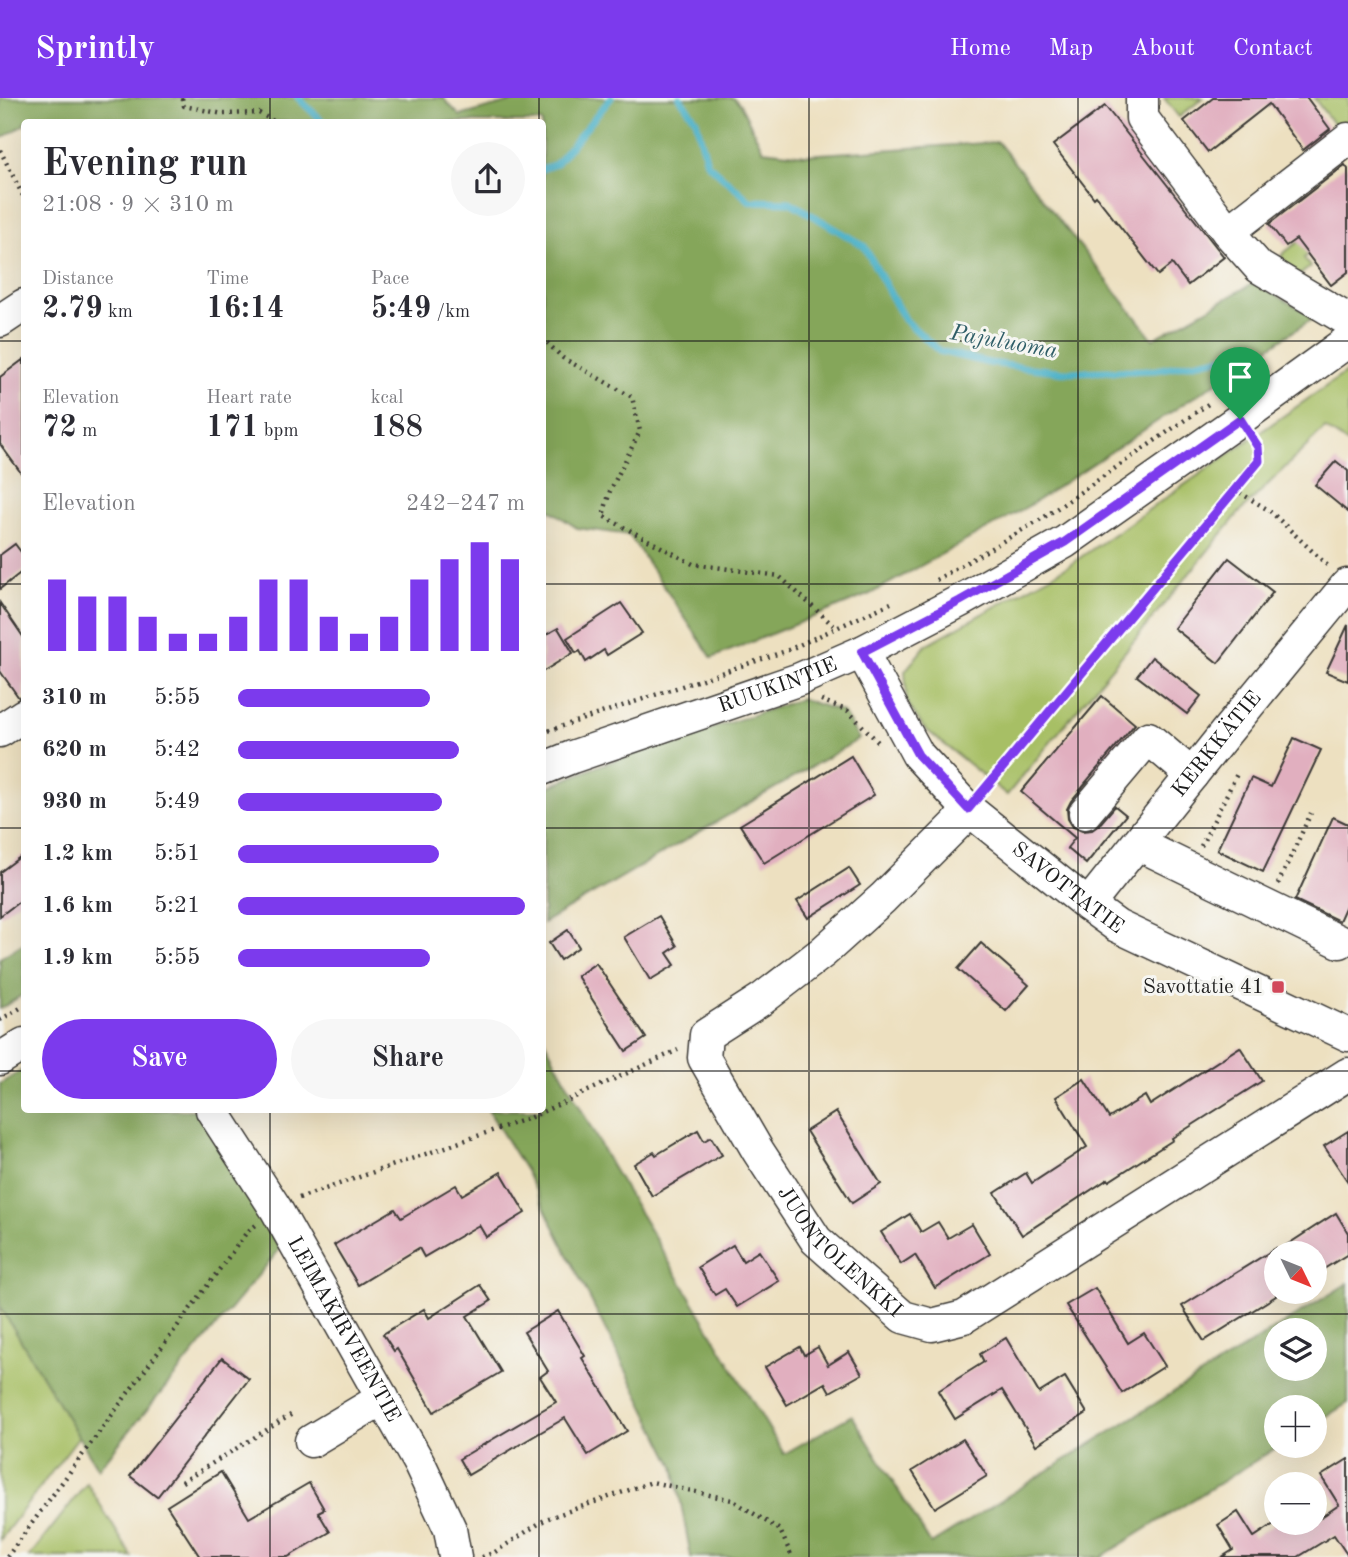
<!DOCTYPE html>
<meta charset="utf-8">
<style>
:root{--surface:#fff;--page:#f7f7f7;--text:#2b2b33;--muted:#7c7c81;--accent:#7c3aed}
body{margin:0;font-family:"Old Standard TT",serif;background:var(--page);color:var(--text);height:100vh;display:flex;flex-direction:column;font-size:26px;white-space:nowrap}
*{box-sizing:border-box;margin:0}
p{font-size:23px;color:var(--muted)}
.icon{flex:none;width:38px;height:38px;fill:none;stroke:currentColor;stroke-width:2;stroke-linecap:round;stroke-linejoin:round}
.map{position:relative;flex:1;overflow:hidden}
.sheet{position:absolute;left:21px;top:21px;width:525px;height:994px;display:flex;flex-direction:column;background:var(--surface);border-radius:7px;box-shadow:0 7px 28px #0002}
.sheet>*{flex:none}
.needle{width:46px;rotate:133deg}
.buttons{position:absolute;left:1264px;top:1143px;display:grid;gap:14px}
.buttons a{display:grid;place-items:center;width:63px;height:63px;border-radius:50%;background:var(--surface);box-shadow:0 7px 28px #0002;font-size:35px}
.pin{position:absolute;display:grid;place-items:center;width:60px;height:60px;color:#fff;margin:-72px -30px;border-radius:50% 50% 50% 0;rotate:-45deg;box-shadow:0 0 7px #0007}
.pin .icon{rotate:45deg}
.round{display:grid;place-items:center;flex:none;width:74px;height:74px;border-radius:37px;background:var(--page)}
.headline{display:flex;align-items:center;justify-content:space-between;height:119px;padding:0 21px}
h1{font-size:38px;font-weight:700;line-height:52px}
.stats{display:grid;grid-template-columns:repeat(3,1fr);gap:10px;height:119px;padding:7px 21px}
.stats div{display:grid;align-content:center}
.stats b{font-size:30px;font-weight:700}
.stats small{font-size:19px;font-weight:400}
.stats p{font-size:19px}
.chart{height:196px;padding:14px 21px}
.chart p{display:flex;justify-content:space-between}
.chart svg{width:100%;height:126px;margin-top:7px;stroke:var(--accent);stroke-width:6}
.button{display:flex;gap:14px;margin-top:auto;padding:14px 21px}
.button a{flex:1;height:80px;border-radius:42px;background:var(--accent);color:#fff;font-size:28px;font-weight:700;line-height:80px;text-align:center}
.button a+a{background:var(--page);color:var(--text)}
ul{padding:0 21px;list-style:none;font-size:23px}
li{display:grid;grid-template-columns:112px 84px 1fr;align-items:center;height:52px}
li i{height:18px;border-radius:9px;background:var(--accent)}
header{display:flex;align-items:center;gap:42px;box-sizing:border-box;height:98px;padding:0 35px;background:var(--accent);color:#fff}
header strong{font-size:33px}
nav{display:flex;gap:38px;margin-inline-start:auto;font-size:24px}
.map>svg:first-child{display:block}
.green{fill:#a7bf65;stroke:#626e40;stroke-width:2}
.forest{fill:#85a65a;stroke:#50613b;stroke-width:2;fill-rule:evenodd}
.lines{fill:none;stroke-linecap:round;stroke-linejoin:round}
.stream{stroke:#47afc6;stroke-width:7}
.building{fill:#e1afbf}
.minor-casing{stroke:#3b3935;stroke-width:35}
.path{stroke:#3b3935;stroke-width:4.5;stroke-dasharray:2 5;stroke-linecap:butt}
.minor{stroke:#fff;stroke-width:32}
.route-casing{stroke:#fff;stroke-width:14}
.route{stroke:#7c3aed;stroke-width:9}
.grid{fill:none;stroke:#1c1c1c;stroke-width:2;stroke-opacity:0.55}
.poi-dot{fill:#d1495b;stroke:#f6f6f2;stroke-width:2.5}
.labels{text-anchor:middle;dominant-baseline:central;stroke-width:6;stroke-linejoin:round;paint-order:stroke}
.street-label{font-size:21px;fill:#1c1c1c;stroke:#f6f6f2}
.poi-label{font-size:21px;fill:#1c1c1c;stroke:#f6f6f2;text-anchor:end}
.water-label{font-size:23px;font-style:italic;fill:#2f5e68;stroke:#f6f6f2}
</style>
<header>
<strong>Sprintly</strong>
<nav><a>Home</a><a>Map</a><a>About</a><a>Contact</a></nav>
</header>
<div class="map">
<svg width="1348" height="1459" viewBox="0 0 1348 1459">
<rect width="100%" height="100%" fill="#f6f6f2"/>
<filter id="ink" filterUnits="userSpaceOnUse"><feTurbulence type="fractalNoise" baseFrequency=".0143" numOctaves="2"/><feDisplacementMap in="SourceGraphic" scale="14" xChannelSelector="R" yChannelSelector="G"/><feConvolveMatrix kernelMatrix="1 2 1 2 8 2 1 2 1" color-interpolation-filters="sRGB"/></filter>
<filter id="wash" filterUnits="userSpaceOnUse"><feTurbulence type="fractalNoise" baseFrequency=".00686" numOctaves="4" result="noise"/><feDisplacementMap in="SourceGraphic" scale="28" xChannelSelector="R" yChannelSelector="G"/><feGaussianBlur stdDeviation="1.57" result="paint"/><feColorMatrix in="noise" values="0 0 0 0 0 0 0 0 0 0 0 0 0 0 0 0 0 1.4 0 .05"/><feComposite in="paint" operator="in"/></filter>
<g filter="url(#wash)">
<rect width="100%" height="100%" fill="#ede0c0"/>
<g class="green">
<polygon points="1164,0 1203,0 1179,19"/>
<polygon points="1314,0 1348,0 1348,33 1342,38"/>
<polygon points="1348,106 1348,126 1304,160 1310,169 1300,177 1286,171 1279,162 1285,154"/>
<polygon points="1348,273 1348,346 1325,330 1239,415 1007,697 923,629 907,604 905,573 926,547 1068,468"/>
<polygon points="0,1208 79,1338 0,1442"/>
<polygon points="87,1385 132,1459 29,1459"/>
</g>
<g class="forest">
<polygon points="0,0 443,0 460,18 525,0 733,0 740,6 763,52 805,57 998,44 1153,241 1254,185 1315,219 1032,406 870,496 712,560 629,437 577,430 543,407 542,24 24,24 24,27 0,41"/>
<polygon points="801,601 843,614 859,641 543,825 543,691 601,667"/>
<polygon points="24,845 24,896 0,911 0,860"/>
<path d="M543,940L611,1067L784,1356L852,1317L931,1446L1348,1185V1305L1314,1326V1309H1276V1348H1279L1101,1459H691L674,1368L526,1073L488,1012H542ZM1276,1232H1314V1270H1276Z"/>
<polygon points="24,971 24,1012 196,1012 280,1151 98,1371 0,1208 0,986"/>
</g>
<g class="lines">
<g class="stream">
<polyline points="298,0 323,24"/>
<polyline points="680,0 696,22 707,65 750,103 790,104 864,148 904,221 939,253 989,265 1065,274 1156,272 1236,257"/>
<polyline points="542,71 556,66 611,0"/>
</g>
</g>
<g id="blocks">
<g class="building">
<polygon points="1213,0 1307,0 1330,31 1303,52 1269,6 1208,54 1184,23"/>
<polygon points="1105,8 1224,159 1188,187 1172,166 1158,177 1096,98 1094,100 1053,47"/>
<polygon points="1345,67 1348,71 1348,174 1331,187 1296,141 1286,148 1269,126"/>
<polygon points="24,261 24,379 0,346 0,279"/>
<polygon points="1336,363 1348,373 1348,414 1315,387"/>
<polygon points="15,446 24,458 24,472 0,491 0,457"/>
<polygon points="1229,460 1273,494 1218,565 1174,530"/>
<polygon points="0,505 24,540 24,599 19,600 0,573"/>
<polygon points="621,505 642,535 607,557 604,552 586,564 580,553 576,555 567,540"/>
<polygon points="1348,527 1348,583 1326,574"/>
<polygon points="558,530 573,555 542,574 542,539"/>
<polygon points="1152,559 1201,598 1187,616 1137,578"/>
<polygon points="1102,598 1135,626 1086,684 1087,684 1071,703 1067,711 1068,721 1073,729 1082,733 1092,732 1099,727 1115,708 1126,717 1086,766 1067,750 1075,740 1021,694"/>
<polygon points="1294,640 1321,652 1263,774 1217,752 1251,680 1271,689"/>
<polygon points="851,658 874,697 764,765 740,727"/>
<polygon points="1333,719 1348,726 1348,803 1339,823 1295,802"/>
<polygon points="24,756 24,800 0,818 0,774"/>
<polygon points="849,770 860,787 808,820 797,803"/>
<polygon points="659,818 677,848 667,855 675,867 650,882 624,839"/>
<polygon points="568,832 579,849 560,862 549,845"/>
<polygon points="981,845 1029,887 1006,913 958,871"/>
<polygon points="596,865 646,940 626,953 577,878"/>
<polygon points="1240,949 1262,983 1172,1040 1173,1042 1109,1083 1108,1081 1022,1137 995,1095 1026,1075 1032,1085 1087,1049 1056,999 1084,981 1109,1020 1145,998 1150,1007"/>
<polygon points="836,1014 881,1086 852,1105 806,1033"/>
<polygon points="698,1032 704,1043 711,1039 722,1057 652,1098 634,1066 654,1054 656,1057"/>
<polygon points="1348,1033 1348,1084 1324,1048"/>
<polygon points="501,1074 525,1115 486,1139 479,1127 424,1159 419,1150 358,1187 334,1147 395,1111 401,1120 456,1087 462,1097"/>
<polygon points="1336,1115 1348,1135 1348,1156 1314,1177 1314,1155 1276,1155 1276,1198 1204,1243 1182,1208 1276,1150 1276,1154"/>
<polygon points="910,1116 921,1134 938,1124 948,1140 972,1126 990,1156 935,1190 915,1157 901,1166 881,1134"/>
<polygon points="733,1147 743,1163 759,1153 779,1183 737,1209 725,1191 715,1197 698,1169"/>
<polygon points="480,1187 491,1203 467,1218 501,1274 434,1314 397,1251 394,1253 383,1236 424,1211 429,1220"/>
<polygon points="1095,1190 1128,1245 1144,1235 1165,1268 1122,1295 1066,1207"/>
<polygon points="558,1213 585,1258 582,1260 627,1333 588,1357 565,1320 468,1377 459,1361 556,1304 540,1279 548,1273 524,1234"/>
<polygon points="1006,1240 1039,1295 1065,1279 1087,1315 1036,1347 1002,1292 955,1321 938,1293 984,1264 980,1256"/>
<polygon points="800,1249 804,1257 818,1249 828,1267 849,1254 862,1276 830,1294 825,1285 787,1307 765,1269"/>
<polygon points="222,1260 249,1281 157,1399 130,1378"/>
<polygon points="963,1341 987,1378 935,1410 912,1373"/>
<polygon points="1348,1361 1348,1458 1334,1437 1298,1459 1222,1459 1233,1452 1218,1427 1238,1414 1254,1439 1277,1424 1314,1424 1339,1407 1321,1378"/>
<polygon points="221,1374 249,1420 309,1385 324,1411 318,1414 330,1434 288,1459 200,1459 167,1408"/>
</g>
</g>
</g>
<g filter="url(#ink)">
<use href="#blocks" fill-opacity="0" stroke="#3b3935" stroke-width="2"/>
<g class="lines">
<defs>
<g id="minor">
<polyline points="1142,0 1142,20 1228,134 1259,169 1348,222"/>
<polyline points="1228,134 1348,41"/>
<polyline points="0,223 24,207"/>
<path id="s1" d="M862,554L918,657L968,711L1088,807L1117,828L1348,937"/>
<polyline points="0,633 24,617"/>
<path id="s2" d="M542,671L572,659L800,581L862,554L960,503L1065,444L1240,321L1348,243"/>
<path id="s3" d="M968,711L957,726L883,800L823,854L762,901L706,937L704,960L758,1053L816,1142L903,1219L932,1227L964,1219L1348,976"/>
<polyline points="1085,715 1148,640 1192,677"/>
<polyline points="1138,746 1340,844"/>
<path id="s4" d="M1088,807L1227,633L1347,487"/>
<polyline points="0,961 24,946"/>
<path id="s5" d="M212,1012L276,1111L420,1367L450,1431L455,1459"/>
<polyline points="311,1343 383,1300"/>
</g>
</defs>
<use href="#minor" class="minor-casing"/>
<g class="path">
<polyline points="182,0 184,8 223,16 259,15 275,24"/>
<polyline points="0,52 24,100"/>
<polyline points="542,240 563,260 632,299 640,333 610,393 603,418 693,466 779,478 835,529"/>
<polyline points="1234,391 1270,413 1328,468"/>
<polyline points="936,482 1043,420 1211,304"/>
<polyline points="821,602 848,613 878,644"/>
<polyline points="542,635 786,553 891,505"/>
<polyline points="984,691 1259,363 1258,349 1254,343"/>
<polyline points="1201,748 1237,676"/>
<polyline points="1278,786 1311,715"/>
<polyline points="0,922 24,908"/>
<polyline points="299,1100 529,1020 678,952"/>
<polyline points="182,1384 294,1315"/>
<polyline points="7,1459 247,1134 256,1127"/>
<polyline points="482,1459 495,1454 546,1421 652,1384 732,1402 780,1432 792,1459"/>
</g>
<use href="#minor" class="minor"/>
</g>
</g>
<g class="lines" filter="url(#ink)">
<defs>
<polygon id="route" points="1240,321 1258,349 1259,363 968,711 918,657 862,554 960,503 1065,444"/>
</defs>
<use href="#route" class="route-casing"/>
<use href="#route" class="route"/>
</g>
<path class="grid" d="M270,0V24M539,0V24M809,0V1459M1078,0V1459M0,243H24M542,243H1348M0,486H24M542,486H1348M0,730H24M542,730H1348M0,973H24M542,973H1348M270,1012V1459M539,1012V1459M0,1216H1348"/>
<rect class="poi-dot" x="1271" y="882" width="14" height="14" rx="3.5"/>
<g class="labels">
<g class="street-label">
<text stroke="none"><textPath href="#s2" startOffset="250">RUUKINTIE</textPath></text>
<text stroke="none"><textPath href="#s4" startOffset="206">KERKKÄTIE</textPath></text>
<text stroke="none"><textPath href="#s1" startOffset="318">SAVOTTATIE</textPath></text>
<text stroke="none"><textPath href="#s3" startOffset="609">JUONTOLENKKI</textPath></text>
<text stroke="none"><textPath href="#s5" startOffset="256">LEIMAKIRVEENTIE</textPath></text>
</g>
<g class="poi-label">
<text x="1264" y="889">Savottatie 41</text>
</g>
<g class="water-label">
<text transform="translate(1004 244) rotate(10)">Pajuluoma</text>
</g>
</g>
</svg>
<div class="buttons">
<a><svg class="needle" viewBox="-14 -14 28 28"><path d="M0-13l5 13h-10z" fill="#e53935"/><path d="M0 13l5-13h-10z" fill="#7c7c81"/></svg></a>
<a><svg class="icon" aria-label="layers" viewBox="0 0 24 24"><path d="M12 4l9 5-9 5-9-5zM3 14l9 5 9-5"/></svg></a>
<a>+</a>
<a>−</a>
</div>
<div class="pin" style="left:1240px;top:321px;background:#1e9e55"><svg class="icon" aria-label="arrive" viewBox="0 0 24 24"><path d="M6 21V4h12l-3 4 3 4H6"/></svg></div>
<section class="sheet">
<div class="headline"><div><h1>Evening run</h1><p>21:08 · 9 × 310 m</p></div><a class="round"><svg class="icon" aria-label="share" viewBox="0 0 24 24"><path d="M12 15V3M7 8l5-5 5 5M5 13v7h14v-7"/></svg></a></div>
<div class="stats">
<div><p>Distance</p><b>2.79<small> km</small></b></div>
<div><p>Time</p><b>16:14</b></div>
<div><p>Pace</p><b>5:49<small> /km</small></b></div>
</div>
<div class="stats">
<div><p>Elevation</p><b>72<small> m</small></b></div>
<div><p>Heart rate</p><b>171<small> bpm</small></b></div>
<div><p>kcal</p><b>188</b></div>
</div>
<div class="chart"><p><span>Elevation</span>242–247 m</p>
<svg viewBox="0 0 160 44" preserveAspectRatio="none"><path d="M5 44V19M15 44V25M25 44V25M35 44V32M45 44V38M55 44V38M65 44V32M75 44V19M85 44V19M95 44V32M105 44V38M115 44V32M125 44V19M135 44V12M145 44V6M155 44V12"/></svg>
</div>
<ul>
<li><b>310 m</b>5:55<i style="width:67%"></i></li>
<li><b>620 m</b>5:42<i style="width:77%"></i></li>
<li><b>930 m</b>5:49<i style="width:71%"></i></li>
<li><b>1.2 km</b>5:51<i style="width:70%"></i></li>
<li><b>1.6 km</b>5:21<i style="width:100%"></i></li>
<li><b>1.9 km</b>5:55<i style="width:67%"></i></li>
</ul>
<div class="button"><a>Save</a><a>Share</a></div>
</section>
</div>
